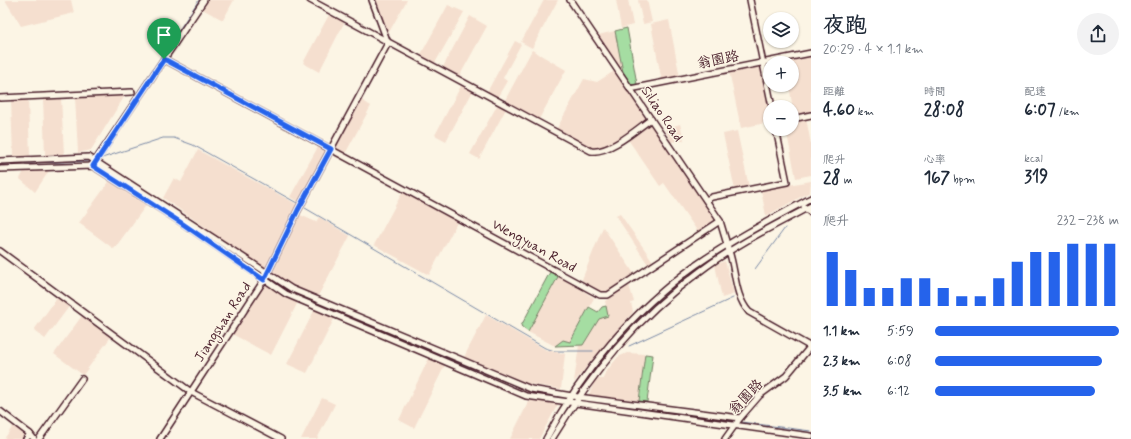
<!DOCTYPE html>
<html lang="zh-TW">
<meta charset="utf-8">
<style>
:root{--surface:#fff;--page:#f2f2f3;--text:#1f2937;--muted:#747a83;--accent:#2563eb}
body{margin:0;font-family:Mynerve,"LXGW WenKai TC",sans-serif;background:var(--page);color:var(--text);height:100vh;display:flex;flex-direction:column;font-size:15px;white-space:nowrap}
*{box-sizing:border-box;margin:0}
p{font-size:13px;color:var(--muted)}
.icon{flex:none;width:22px;height:22px;fill:none;stroke:currentColor;stroke-width:2;stroke-linecap:round;stroke-linejoin:round}
.map{position:relative;flex:1;overflow:hidden}
.drawer{display:flex;flex-direction:column;background:var(--surface);width:320px}
.drawer>*{flex:none}
.controls{position:absolute;left:763px;top:12px;display:grid;gap:8px}
.controls a{display:grid;place-items:center;width:36px;height:36px;border-radius:50%;background:var(--surface);box-shadow:0 1px 3px #0004;font-size:20px}
.pin{position:absolute;display:grid;place-items:center;width:34px;height:34px;color:#fff;margin:-41px -17px;border-radius:50% 50% 50% 0;rotate:-45deg;box-shadow:0 0 4px #0007}
.pin .icon{rotate:45deg}
.round{display:grid;place-items:center;flex:none;width:42px;height:42px;border-radius:21px;background:var(--page)}
.head{display:flex;align-items:center;justify-content:space-between;height:68px;padding:0 12px}
h1{font-size:22px;font-weight:800;line-height:30px}
.stats{display:grid;grid-template-columns:repeat(3,1fr);gap:6px;height:68px;padding:4px 12px}
.stats div{display:grid;align-content:center}
.stats b{font-size:17px;font-weight:800}
.stats small{font-size:11px;font-weight:400}
.stats p{font-size:11px}
.chart{height:112px;padding:8px 12px}
.chart p{display:flex;justify-content:space-between}
.chart svg{width:100%;height:72px;margin-top:4px;stroke:var(--accent);stroke-width:6}
ul{padding:0 12px;list-style:none;font-size:13px}
li{display:grid;grid-template-columns:64px 48px 1fr;align-items:center;height:30px}
li i{height:10px;border-radius:5px;background:var(--accent)}
main{display:flex;flex:1;min-height:0}
.map>svg:first-child{display:block}
.built{fill:#f5dfcf}
.green{fill:#a5dda2;stroke:#787e66}
.lines{fill:none;stroke-linecap:round;stroke-linejoin:round}
.stream{stroke:#7a89a6;stroke-width:1}
.minor-casing{stroke:#4a1f2b;stroke-width:8}
.minor{stroke:#fcf5e5;stroke-width:5}
.route-casing{stroke:#fff;stroke-width:8}
.route{stroke:#2563eb;stroke-width:5}
.labels{text-anchor:middle;dominant-baseline:central;stroke-width:3;stroke-linejoin:round;paint-order:stroke}
.street-label{font-size:14px;fill:#4a1f2b;stroke:#fcf5e5}
</style>
<main>
<div class="map">
<svg width="811" height="439" viewBox="0 0 811 439">
<rect width="100%" height="100%" fill="#fcf5e5"/>
<filter id="ink" filterUnits="userSpaceOnUse"><feTurbulence type="fractalNoise" baseFrequency=".025" numOctaves="2"/><feDisplacementMap in="SourceGraphic" scale="8" xChannelSelector="R" yChannelSelector="G"/><feConvolveMatrix kernelMatrix="1 2 1 2 8 2 1 2 1" color-interpolation-filters="sRGB"/></filter>
<g filter="url(#ink)">
<g class="built">
<polygon points="5,0 71,0 74,13 21,26"/>
<polygon points="207,0 234,0 223,20 202,9"/>
<polygon points="375,0 407,0 388,34"/>
<polygon points="544,0 558,0 532,48 521,42"/>
<polygon points="616,0 628,0 633,25 621,28"/>
<polygon points="638,0 647,0 652,22 643,24"/>
<polygon points="448,5 464,12 435,63 420,56"/>
<polygon points="330,13 345,21 319,72 303,63"/>
<polygon points="470,16 487,26 459,77 443,67"/>
<polygon points="669,20 680,78 662,82 651,24"/>
<polygon points="615,31 623,72 598,37 598,35"/>
<polygon points="515,41 521,44 503,78 507,81 497,98 487,92"/>
<polygon points="532,50 566,70 538,121 504,102"/>
<polygon points="811,54 811,112 794,116 789,85 792,85 792,63 785,63 784,59"/>
<polygon points="761,64 770,107 770,122 741,128 729,71"/>
<polygon points="616,70 647,118 646,121 602,150 597,152 556,130 584,79 597,82"/>
<polygon points="462,84 474,89 446,141 435,135"/>
<polygon points="126,94 91,150 78,153 75,97"/>
<polygon points="61,97 64,154 45,155 43,98"/>
<polygon points="28,99 30,156 13,156 11,100"/>
<polygon points="360,99 371,106 345,154 333,147"/>
<polygon points="499,102 507,107 479,159 470,154"/>
<polygon points="806,118 811,144 811,175 796,178 786,129 792,129 792,121"/>
<polygon points="649,123 651,123 715,218 715,220 698,232 664,183 660,186 627,138"/>
<polygon points="680,124 684,140 671,142 665,129"/>
<polygon points="737,131 749,187 735,190 723,134"/>
<polygon points="319,145 328,150 300,203 290,197"/>
<polygon points="198,150 298,205 267,270 163,198 174,178 181,182"/>
<polygon points="51,168 35,192 20,179 25,169"/>
<polygon points="111,179 147,204 114,249 79,223"/>
<polygon points="811,181 810,192 766,216 761,190"/>
<polygon points="403,191 458,221 429,275 374,245"/>
<polygon points="298,214 316,222 319,217 350,236 318,296 288,284 271,273"/>
<polygon points="620,214 654,263 649,266 616,216"/>
<polygon points="603,227 635,275 605,295 581,282"/>
<polygon points="725,261 734,294 722,298 715,265"/>
<polygon points="559,275 594,298 570,342 563,340 555,346 528,332"/>
<polygon points="268,284 299,300 271,355 232,334 260,289"/>
<polygon points="629,285 634,302 631,303 633,312 574,382 579,345 583,345 599,319 608,316 605,301"/>
<polygon points="59,295 71,304 45,339 34,330"/>
<polygon points="316,307 335,317 307,373 287,364"/>
<polygon points="84,313 113,334 83,375 54,354"/>
<polygon points="486,315 546,350 565,354 561,389 529,384 464,357"/>
<polygon points="627,353 645,354 639,401 589,395 595,379 603,379 605,373 618,357"/>
<polygon points="430,356 446,363 414,428 399,420"/>
<polygon points="322,398 335,404 317,439 301,439"/>
<polygon points="529,401 555,402 558,404 539,439 510,439"/>
<polygon points="16,422 29,432 23,439 4,439"/>
</g>
<g class="green">
<polygon points="627,28 637,84 632,85 623,72 615,31"/>
<polygon points="550,272 559,275 528,332 521,326"/>
<polygon points="606,306 608,316 599,319 583,345 555,346 563,340 570,342 589,307 598,312 602,307"/>
<polygon points="645,354 653,355 647,402 639,401"/>
</g>
<g class="lines">
<g class="stream">
<polyline points="96,154 199,0"/>
<polyline points="102,158 163,138 174,138 193,145 297,203"/>
<polyline points="0,164 91,161"/>
<polyline points="305,208 545,348 555,351 593,351"/>
<polyline points="230,251 251,267"/>
<polyline points="755,269 785,228"/>
<polyline points="294,295 406,340 528,394"/>
<polyline points="629,346 733,298"/>
<polyline points="582,401 733,421"/>
<polyline points="741,422 811,431"/>
</g>
<defs>
<g id="minor">
<path d="M310,0L591,151C609,154 637,129 651,119"/>
<path d="M570,0L720,221C723,231 726,241 729,251C736,271 734,295 749,312L811,347"/>
<polyline points="750,0 772,107"/>
<polyline points="164,59 600,295 608,295 720,221"/>
<polyline points="630,89 811,53"/>
<polyline points="0,98 132,92"/>
<polyline points="792,119 811,115"/>
<polyline points="0,161 89,157 292,289 531,389 578,397 740,418"/>
<polyline points="94,163 204,0"/>
<polyline points="0,169 93,166 181,222 286,294 526,396 811,436"/>
<polyline points="706,200 712,197 787,182 776,129"/>
<polyline points="804,207 811,213"/>
<polyline points="0,251 191,392 281,439"/>
<polyline points="0,411 30,434 34,439"/>
<polyline points="26,439 30,434"/>
<polyline points="39,439 82,379"/>
<polyline points="160,439 264,280 298,210 388,43 372,0"/>
<path d="M546,439C581,372 634,309 696,265C732,240 772,219 811,198"/>
<path d="M552,439C592,373 636,318 699,272C733,246 773,226 811,206"/>
<polyline points="725,439 740,418 760,395 786,376 810,347"/>
</g>
</defs>
<use href="#minor" class="minor-casing"/>
<use href="#minor" class="minor"/>
</g>
</g>
<g class="lines" filter="url(#ink)">
<defs>
<polygon id="route" points="164,59 331,149 298,210 264,280 180,222 93,166"/>
</defs>
<use href="#route" class="route-casing"/>
<use href="#route" class="route"/>
</g>
<g class="labels">
<g class="street-label">
<text transform="translate(718 60) rotate(-11)">翁園路</text>
<text transform="translate(662 114) rotate(56)">Siliao Road</text>
<text transform="translate(534 246) rotate(29)">Wengyuan Road</text>
<text transform="translate(223 322) rotate(-57)">Jiangshan Road</text>
<text transform="translate(746 397) rotate(-46)">翁園路</text>
</g>
</g>
</svg>
<div class="controls">
<a><svg class="icon" aria-label="layers" viewBox="0 0 24 24"><path d="M12 4l9 5-9 5-9-5zM3 14l9 5 9-5"/></svg></a>
<a>+</a>
<a>−</a>
</div>
<div class="pin" style="left:164px;top:59px;background:#1e9e55"><svg class="icon" aria-label="arrive" viewBox="0 0 24 24"><path d="M6 21V4h12l-3 4 3 4H6"/></svg></div>
</div>
<section class="drawer">
<div class="head"><div><h1>夜跑</h1><p>20:29 · 4 × 1.1 km</p></div><a class="round"><svg class="icon" aria-label="share" viewBox="0 0 24 24"><path d="M12 15V3M7 8l5-5 5 5M5 13v7h14v-7"/></svg></a></div>
<div class="stats">
<div><p>距離</p><b>4.60<small> km</small></b></div>
<div><p>時間</p><b>28:08</b></div>
<div><p>配速</p><b>6:07<small> /km</small></b></div>
</div>
<div class="stats">
<div><p>爬升</p><b>28<small> m</small></b></div>
<div><p>心率</p><b>167<small> bpm</small></b></div>
<div><p>kcal</p><b>319</b></div>
</div>
<div class="chart"><p><span>爬升</span>232–238 m</p>
<svg viewBox="0 0 160 44" preserveAspectRatio="none"><path d="M5 44V11M15 44V22M25 44V33M35 44V33M45 44V27M55 44V27M65 44V33M75 44V38M85 44V38M95 44V27M105 44V17M115 44V11M125 44V11M135 44V6M145 44V6M155 44V6"/></svg>
</div>
<ul>
<li><b>1.1 km</b>5:59<i style="width:100%"></i></li>
<li><b>2.3 km</b>6:08<i style="width:91%"></i></li>
<li><b>3.5 km</b>6:12<i style="width:87%"></i></li>
</ul>
</section>
</main>
